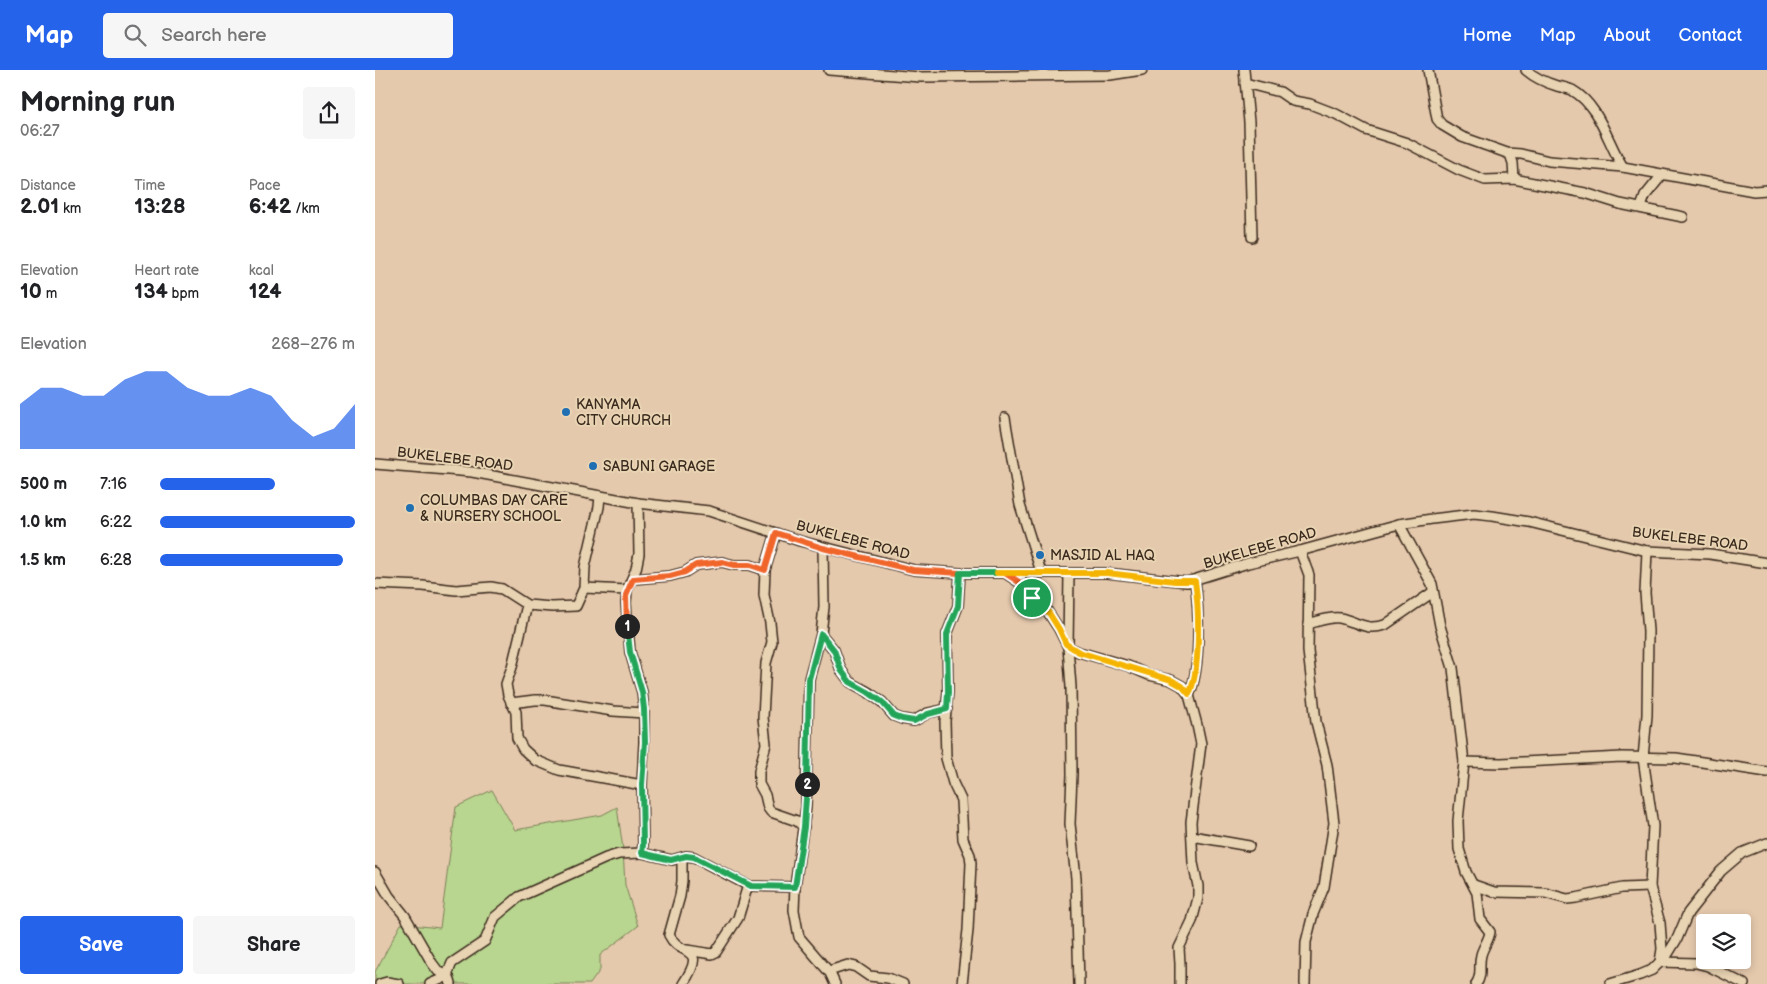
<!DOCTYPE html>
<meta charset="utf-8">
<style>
:root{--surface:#fff;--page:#f6f6f6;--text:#202124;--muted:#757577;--accent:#2563eb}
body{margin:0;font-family:"Balsamiq Sans",sans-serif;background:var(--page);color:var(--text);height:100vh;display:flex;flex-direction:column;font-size:19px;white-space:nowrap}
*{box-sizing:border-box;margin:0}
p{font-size:16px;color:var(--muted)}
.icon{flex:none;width:28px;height:28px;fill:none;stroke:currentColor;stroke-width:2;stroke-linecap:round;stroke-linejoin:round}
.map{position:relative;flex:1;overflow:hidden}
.sheet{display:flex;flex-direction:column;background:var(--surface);width:375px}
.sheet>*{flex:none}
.tools{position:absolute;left:1321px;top:844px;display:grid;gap:10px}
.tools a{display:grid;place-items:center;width:55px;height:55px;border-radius:5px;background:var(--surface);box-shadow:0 2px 8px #0003;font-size:25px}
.pin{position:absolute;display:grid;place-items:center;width:42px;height:42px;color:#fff;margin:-21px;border:2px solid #fff;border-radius:50%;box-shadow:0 1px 5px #0007}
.km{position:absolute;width:25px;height:25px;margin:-12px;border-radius:50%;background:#222;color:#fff;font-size:14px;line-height:25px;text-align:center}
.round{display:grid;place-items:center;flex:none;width:52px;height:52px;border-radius:5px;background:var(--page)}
.summary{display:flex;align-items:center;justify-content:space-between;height:85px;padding:0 20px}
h1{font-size:28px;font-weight:600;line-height:38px}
.stats{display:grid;grid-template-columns:repeat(3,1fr);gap:8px;height:85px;padding:5px 20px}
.stats div{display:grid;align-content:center}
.stats b{font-size:21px;font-weight:600}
.stats small{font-size:14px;font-weight:400}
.stats p{font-size:14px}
.chart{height:140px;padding:10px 20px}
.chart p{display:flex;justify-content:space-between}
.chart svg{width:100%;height:90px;margin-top:5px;fill:var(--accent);opacity:.7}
.cta{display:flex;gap:10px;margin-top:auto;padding:10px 20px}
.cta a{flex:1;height:58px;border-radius:5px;background:var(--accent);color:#fff;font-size:20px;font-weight:600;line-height:58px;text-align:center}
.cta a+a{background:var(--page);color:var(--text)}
ul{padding:0 20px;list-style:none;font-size:16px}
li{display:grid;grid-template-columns:80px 60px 1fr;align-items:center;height:38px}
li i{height:12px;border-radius:6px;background:var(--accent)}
header{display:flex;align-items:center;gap:30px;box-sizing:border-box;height:70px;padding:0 25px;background:var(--accent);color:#fff}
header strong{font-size:24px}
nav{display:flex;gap:28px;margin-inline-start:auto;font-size:18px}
.search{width:350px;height:45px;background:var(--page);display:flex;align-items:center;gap:12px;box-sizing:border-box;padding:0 18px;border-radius:5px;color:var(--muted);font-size:19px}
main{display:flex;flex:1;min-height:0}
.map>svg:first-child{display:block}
.green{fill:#b8d68f;stroke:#7a8056}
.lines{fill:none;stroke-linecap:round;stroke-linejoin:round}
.minor-casing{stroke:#3b2a1e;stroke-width:12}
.minor{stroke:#e8d3b2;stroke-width:9}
.split-1-casing{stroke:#fff;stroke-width:10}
.split-2-casing{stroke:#fff;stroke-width:10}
.split-3-casing{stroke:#fff;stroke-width:10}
.split-4-casing{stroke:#fff;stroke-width:10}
.split-1{stroke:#f0652b;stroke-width:6}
.split-2{stroke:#22a559;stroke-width:6}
.split-3{stroke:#22a559;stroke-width:6}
.split-4{stroke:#f5b400;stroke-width:6}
.poi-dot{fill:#1f6fb2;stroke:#e8d3b2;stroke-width:2}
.labels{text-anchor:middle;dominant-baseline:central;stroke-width:4;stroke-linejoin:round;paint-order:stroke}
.poi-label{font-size:14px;fill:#3b2a1e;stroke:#e8d3b2;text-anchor:start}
.street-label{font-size:14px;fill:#3b2a1e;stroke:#e8d3b2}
</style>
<header>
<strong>Map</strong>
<div class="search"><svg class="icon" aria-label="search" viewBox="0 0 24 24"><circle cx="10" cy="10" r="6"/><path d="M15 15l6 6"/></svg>Search here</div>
<nav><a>Home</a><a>Map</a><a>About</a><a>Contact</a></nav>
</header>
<main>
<section class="sheet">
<div class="summary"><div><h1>Morning run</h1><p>06:27</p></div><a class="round"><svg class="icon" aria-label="share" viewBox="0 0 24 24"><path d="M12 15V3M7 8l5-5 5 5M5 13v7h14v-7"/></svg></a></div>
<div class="stats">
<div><p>Distance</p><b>2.01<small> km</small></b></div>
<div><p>Time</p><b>13:28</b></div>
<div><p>Pace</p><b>6:42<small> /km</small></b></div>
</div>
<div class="stats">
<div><p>Elevation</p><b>10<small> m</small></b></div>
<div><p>Heart rate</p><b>134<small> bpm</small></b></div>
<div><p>kcal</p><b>124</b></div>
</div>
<div class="chart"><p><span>Elevation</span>268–276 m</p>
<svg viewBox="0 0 160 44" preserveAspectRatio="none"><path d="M0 44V22L10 14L20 14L30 18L40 18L50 10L60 6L70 6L80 14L90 18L100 18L110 14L120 18L130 30L140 38L150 34L160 22V44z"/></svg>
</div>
<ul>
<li><b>500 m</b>7:16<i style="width:59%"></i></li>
<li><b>1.0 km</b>6:22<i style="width:100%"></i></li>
<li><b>1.5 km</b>6:28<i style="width:94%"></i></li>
</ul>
<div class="cta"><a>Save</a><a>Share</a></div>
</section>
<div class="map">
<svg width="1392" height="914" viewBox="0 0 1392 914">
<rect width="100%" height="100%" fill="#e5c9ad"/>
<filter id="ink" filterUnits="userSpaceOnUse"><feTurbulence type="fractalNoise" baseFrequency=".02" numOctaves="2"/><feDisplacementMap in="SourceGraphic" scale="10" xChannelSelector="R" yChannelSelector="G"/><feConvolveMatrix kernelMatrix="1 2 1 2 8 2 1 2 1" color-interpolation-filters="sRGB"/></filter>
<g filter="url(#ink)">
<polygon class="green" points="117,720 140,760 227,745 242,737 248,779 250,815 263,856 225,885 225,900 215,914 0,914 0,902 26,854 65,858 81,737"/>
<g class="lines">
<defs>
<g id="minor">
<polyline points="454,0 545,7 735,5 767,0"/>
<polyline points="869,0 874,52 877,167"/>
<polyline points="1053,0 1062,49 1067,55 1087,67 1132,83 1146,84 1174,91 1248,97 1379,121 1392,120"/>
<path d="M1151,0C1159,7 1172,13 1182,16C1187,17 1192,18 1197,20C1225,36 1232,72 1248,97"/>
<polyline points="870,13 905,22 918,31 935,34 961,44 991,60 1032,73 1084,100 1110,110 1139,109 1210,123 1245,134 1308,147"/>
<polyline points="1135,84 1138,93 1139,109"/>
<polyline points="1266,137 1270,126 1287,105"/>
<polyline points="630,348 645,435 666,502"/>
<polyline points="0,394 97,402 263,433 334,441 425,471 539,500 585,503 732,503 812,512 873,493 925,481 1024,454 1057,449 1099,444 1117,446 1154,452 1272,481 1335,484 1392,493"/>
<path d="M1024,454L1057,514L1065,556L1078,598L1089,692L1083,751L1084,779L1091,802L1102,823L1105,849L1115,862C1114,870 1108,877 1106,885C1103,896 1108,905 1101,914"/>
<polyline points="401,463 390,500 389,525 395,553 397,572 391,593 388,647 391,674 384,701 384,714 390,725 393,738 396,742 422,751 429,757"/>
<polyline points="448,478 449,537 446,564 434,609 431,737 420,817 419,840 424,867 455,903 460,914"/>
<polyline points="925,481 934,505 933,581 938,624 941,652 952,695 959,753 949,817 938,844 931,872 930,914"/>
<polyline points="585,503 583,536 572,564 573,622 570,651 571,688 578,713 586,730 588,769 595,785 596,793 593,860 587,914"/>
<polyline points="630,503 647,514 653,524 671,539 684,559 693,577 704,582 753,596 774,605 796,610 807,616 814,625 822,655 826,674 816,752 818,793 823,816 823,828 817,851 804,878 805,894 805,914"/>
<polyline points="694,503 693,577 696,617 697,704 695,754 701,808 704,914"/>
<polyline points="258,509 295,506 310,502 321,495 347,492 359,495 375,495 390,500"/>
<polyline points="0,514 48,516 81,520 116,517 127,519 152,535 177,537 201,536 209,518 210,497 224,437 225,426"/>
<polyline points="209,518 252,520"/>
<polyline points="152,535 137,597 131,614 133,625 141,642 142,668 148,679 160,690 184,700 267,715"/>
<path d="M933,554C942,552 955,546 965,548C983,552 990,561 1010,555L1058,522"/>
<polyline points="446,564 459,580 466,600 475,612 493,622 507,632 519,646 527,649 539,651 553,643 572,639"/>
<path d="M814,625C826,600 824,538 820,511"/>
<polyline points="136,633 160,630 170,630 238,641 269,643"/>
<polyline points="1089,692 1126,693 1247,687 1301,688 1392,702"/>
<polyline points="817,766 874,776"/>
<polyline points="267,783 297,790 311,786 319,787 374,816 420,817"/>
<path d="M307,788V811L305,826L294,865C305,888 334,874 308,914"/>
<polyline points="0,802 14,826 30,846 57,893 63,901 74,907 76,914"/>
<polyline points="1099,815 1119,822 1170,823 1192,829 1201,828 1247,818 1275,817"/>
<polyline points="312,880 337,884 341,882 363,848 373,815"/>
<polyline points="1285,892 1321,893 1333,896 1369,914"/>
<polyline points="1288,892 1302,869 1313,843 1346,801 1367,783 1392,773"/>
<polyline points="454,901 473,895 481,897 494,906 513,908 528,914"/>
<polyline points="5,914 12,912 24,914"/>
<polyline points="55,914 71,907 77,893 110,871 120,847 144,827 231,788 244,784 267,783 268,775 267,715 269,672 269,639 267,622 255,582 251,533 252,520 261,499 264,484 263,433"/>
<polyline points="1235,914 1265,905 1277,900 1285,892 1287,879 1285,853 1275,817 1278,756 1268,688 1272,645 1273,561 1270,523 1272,481"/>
</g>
</defs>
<use href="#minor" class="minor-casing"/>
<use href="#minor" class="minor"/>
</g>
</g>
<g class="lines" filter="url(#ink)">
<defs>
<polyline id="split-1" points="252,556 251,525 258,509 295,506 310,502 321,495 347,492 359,495 375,495 390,500 401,463 448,478 538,500 585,503 630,503 647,514 652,523 657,528"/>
<polyline id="split-2" points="252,556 255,582 267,622 269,639 270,672 267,715 268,775 267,783 296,790 311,786 319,787 376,816 420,817 429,757 432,714"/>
<polyline id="split-3" points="432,714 434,609 446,564 459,580 466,600 475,612 493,622 507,632 519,646 527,649 539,651 553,644 572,639 573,622 572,564 583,536 585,503 622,503"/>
<path id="split-4" d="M622,503H732L800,511H820C824,538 826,600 814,624L807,616L796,610L704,582L691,574L684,559L674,543L657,528"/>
</defs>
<use href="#split-1" class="split-1-casing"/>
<use href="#split-2" class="split-2-casing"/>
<use href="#split-3" class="split-3-casing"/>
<use href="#split-4" class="split-4-casing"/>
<use href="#split-1" class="split-1"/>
<use href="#split-2" class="split-2"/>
<use href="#split-3" class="split-3"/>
<use href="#split-4" class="split-4"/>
</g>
<g class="poi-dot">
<circle cx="191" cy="342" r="5"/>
<circle cx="218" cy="396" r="5"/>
<circle cx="35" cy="438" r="5"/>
<circle cx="665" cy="485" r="5"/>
</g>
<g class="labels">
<g class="poi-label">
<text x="201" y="334">KANYAMA<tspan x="201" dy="16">CITY CHURCH</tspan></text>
<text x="228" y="396">SABUNI GARAGE</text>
<text x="45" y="430">COLUMBAS DAY CARE<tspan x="45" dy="16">&amp; NURSERY SCHOOL</tspan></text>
<text x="675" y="485">MASJID AL HAQ</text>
</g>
<g class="street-label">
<text transform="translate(80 389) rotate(7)">BUKELEBE ROAD</text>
<text transform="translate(1315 469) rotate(7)">BUKELEBE ROAD</text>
<text transform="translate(478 470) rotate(15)">BUKELEBE ROAD</text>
<text transform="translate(885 478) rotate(-16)">BUKELEBE ROAD</text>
</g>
</g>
</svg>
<div class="tools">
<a><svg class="icon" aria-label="layers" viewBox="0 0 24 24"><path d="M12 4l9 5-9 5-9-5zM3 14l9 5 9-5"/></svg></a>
</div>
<div class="pin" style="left:657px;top:528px;background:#1e9e55"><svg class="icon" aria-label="arrive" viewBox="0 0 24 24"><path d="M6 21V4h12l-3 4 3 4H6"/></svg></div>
<b class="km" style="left:252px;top:556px">1</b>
<b class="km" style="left:432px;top:714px">2</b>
</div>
</main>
